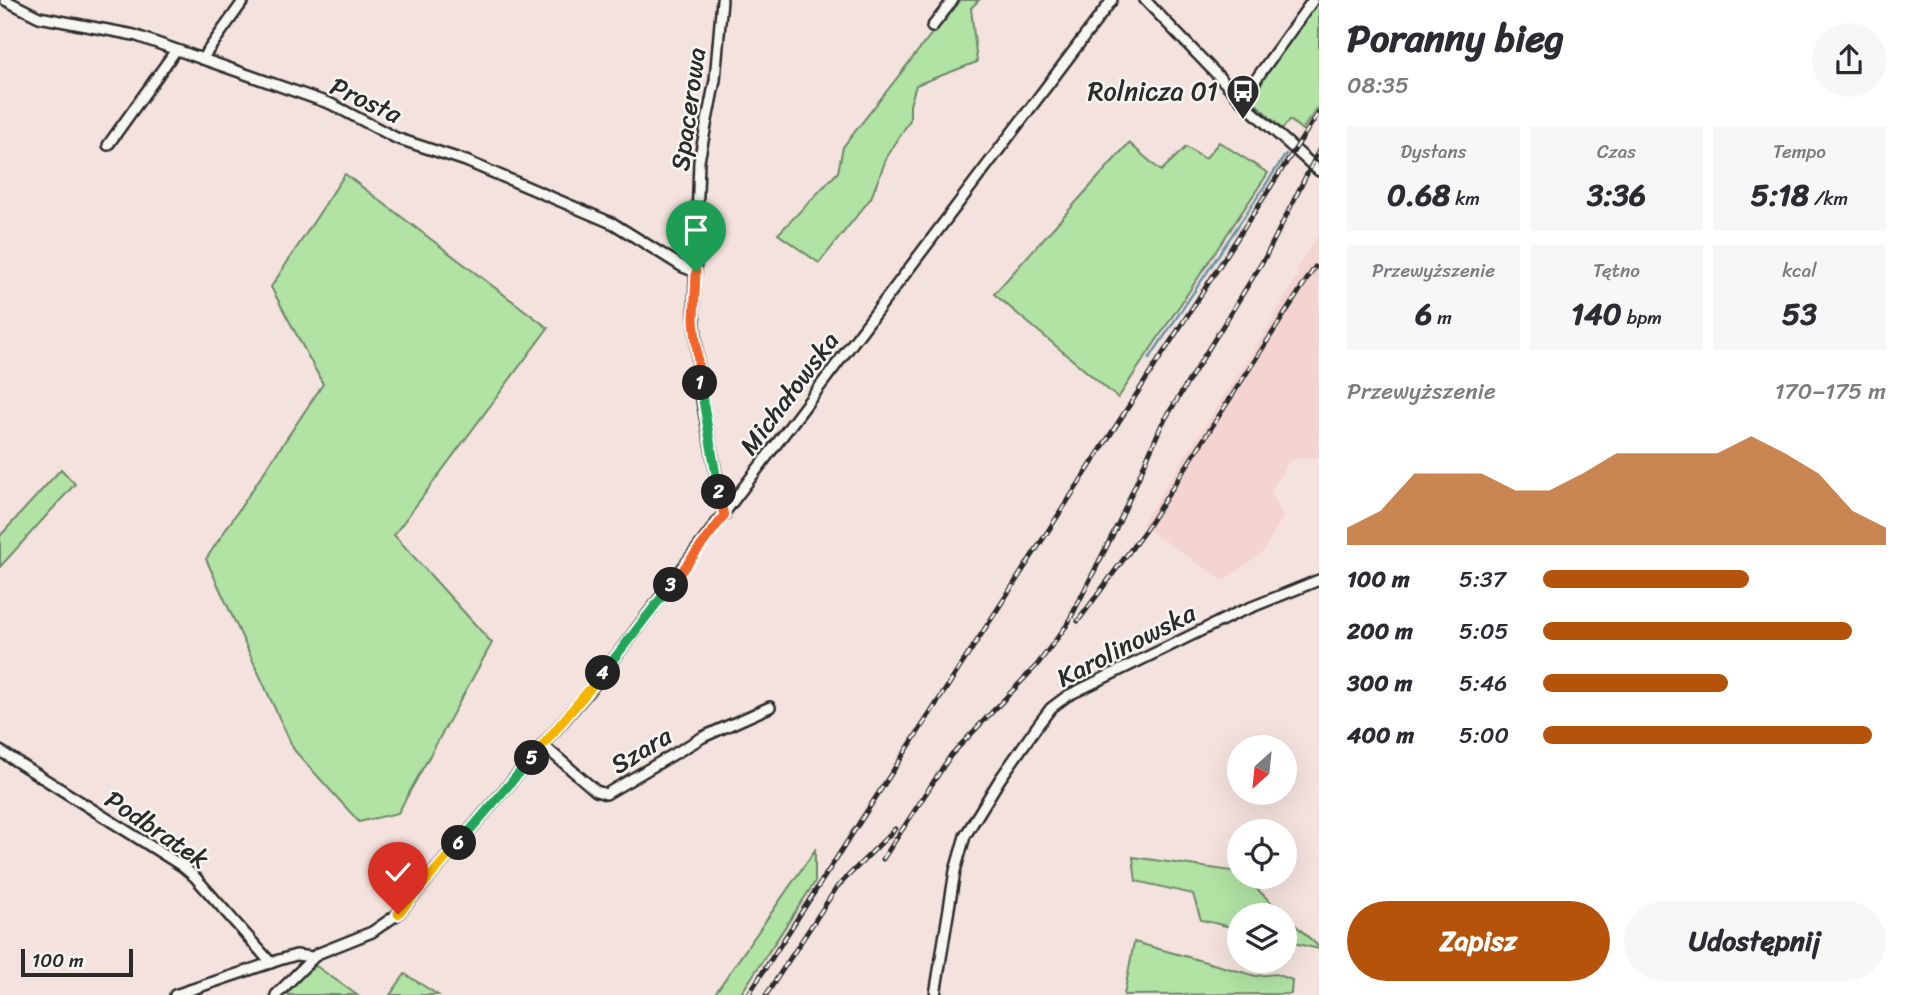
<!DOCTYPE html>
<html lang="pl">
<meta charset="utf-8">
<style>
:root{--surface:#fff;--page:#f7f7f7;--text:#2b2b33;--muted:#7c7c81;--accent:#b45309}
body{margin:0;font-family:Sriracha,sans-serif;background:var(--page);color:var(--text);height:100vh;display:flex;flex-direction:column;font-size:26px;white-space:nowrap}
*{box-sizing:border-box;margin:0}
p{font-size:23px;color:var(--muted)}
.icon{flex:none;width:38px;height:38px;fill:none;stroke:currentColor;stroke-width:2;stroke-linecap:round;stroke-linejoin:round}
.map{position:relative;flex:1;overflow:hidden}
.drawer{display:flex;flex-direction:column;background:var(--surface);width:595px}
.drawer>*{flex:none}
.needle{width:46px;rotate:207deg}
.tools{position:absolute;left:1227px;top:735px;display:grid;gap:14px}
.tools a{display:grid;place-items:center;width:70px;height:70px;border-radius:50%;background:var(--surface);box-shadow:0 7px 28px #0002;font-size:35px}
.scale{position:absolute;left:21px;bottom:18px;width:112px;box-sizing:border-box;padding-left:7px;border:4px solid #2b2b2b;border-top:0;font-size:19px;line-height:24px;white-space:nowrap;color:#2b2b2b;-webkit-text-stroke:5px #f6f6f2;paint-order:stroke}
.pin{position:absolute;display:grid;place-items:center;width:60px;height:60px;color:#fff;margin:-72px -30px;border-radius:50% 50% 50% 0;rotate:-45deg;box-shadow:0 0 7px #0007}
.pin .icon{rotate:45deg}
.km{position:absolute;width:35px;height:35px;margin:-18px;border-radius:50%;background:#222;color:#fff;font-size:19px;line-height:35px;text-align:center}
.round{display:grid;place-items:center;flex:none;width:74px;height:74px;border-radius:37px;background:var(--page)}
.head{display:flex;align-items:center;justify-content:space-between;height:119px;padding:0 28px}
h1{font-size:38px;font-weight:700;line-height:52px}
.figures{display:grid;grid-template-columns:repeat(3,1fr);gap:10px;height:119px;padding:7px 28px}
.figures div{display:grid;align-content:center;border-radius:0px;background:var(--page);text-align:center}
.figures b{font-size:30px;font-weight:700}
.figures small{font-size:19px;font-weight:400}
.figures p{font-size:19px}
.chart{height:196px;padding:14px 28px}
.chart p{display:flex;justify-content:space-between}
.chart svg{width:100%;height:126px;margin-top:7px;fill:var(--accent);opacity:.7}
.primary-button{display:flex;gap:14px;margin-top:auto;padding:14px 28px}
.primary-button a{flex:1;height:80px;border-radius:42px;background:var(--accent);color:#fff;font-size:28px;font-weight:700;line-height:80px;text-align:center}
.primary-button a+a{background:var(--page);color:var(--text)}
ul{padding:0 28px;list-style:none;font-size:23px}
li{display:grid;grid-template-columns:112px 84px 1fr;align-items:center;height:52px}
li i{height:18px;border-radius:9px;background:var(--accent)}
main{display:flex;flex:1;min-height:0}
.map>svg:first-child{display:block}
.built{fill:#f3d4d0}
.green{fill:#b0e3a4;stroke:#6e8768;stroke-width:2}
.lines{fill:none;stroke-linecap:round;stroke-linejoin:round}
.stream{stroke:#6995a4;stroke-width:2.5}
.minor-casing{stroke:#2b2b2b;stroke-width:14}
.minor{stroke:#f6f6f2;stroke-width:9}
.rail-casing{stroke:#2b2b2b;stroke-width:5}
.rail{stroke:#f6f6f2;stroke-width:2.5;stroke-dasharray:8;stroke-linecap:butt}
.split-1-casing{stroke:#fff;stroke-width:14}
.split-2-casing{stroke:#fff;stroke-width:14}
.split-3-casing{stroke:#fff;stroke-width:14}
.split-4-casing{stroke:#fff;stroke-width:14}
.split-5-casing{stroke:#fff;stroke-width:14}
.split-6-casing{stroke:#fff;stroke-width:14}
.split-7-casing{stroke:#fff;stroke-width:14}
.split-1{stroke:#f0652b;stroke-width:9}
.split-2{stroke:#22a559;stroke-width:9}
.split-3{stroke:#f0652b;stroke-width:9}
.split-4{stroke:#22a559;stroke-width:9}
.split-5{stroke:#f5b400;stroke-width:9}
.split-6{stroke:#22a559;stroke-width:9}
.split-7{stroke:#f5b400;stroke-width:9}
.labels{text-anchor:middle;dominant-baseline:central;stroke-width:5;stroke-linejoin:round;paint-order:stroke}
.poi-label{font-size:26px;fill:#2b2b2b;stroke:#f6f6f2;text-anchor:end}
.street-label{font-size:26px;fill:#2b2b2b;stroke:#f6f6f2}
</style>
<main>
<div class="map">
<svg width="1319" height="995" viewBox="0 0 1319 995">
<rect width="100%" height="100%" fill="#f4e2de"/>
<filter id="ink" filterUnits="userSpaceOnUse"><feTurbulence type="fractalNoise" baseFrequency=".0143" numOctaves="2"/><feDisplacementMap in="SourceGraphic" scale="14" xChannelSelector="R" yChannelSelector="G"/><feConvolveMatrix kernelMatrix="1 2 1 2 8 2 1 2 1" color-interpolation-filters="sRGB"/></filter>
<g filter="url(#ink)">
<polygon class="built" points="1319,234 1319,457 1290,460 1271,491 1283,517 1262,553 1224,581 1141,525 1263,336 1299,273 1296,269"/>
<g class="green">
<polygon points="958,0 979,0 971,8 977,62 916,85 910,105 910,120 887,157 871,198 819,263 778,234 838,172 843,147"/>
<polygon points="1317,0 1319,0 1319,105 1302,130 1290,120 1282,129 1254,102 1252,96 1263,82 1261,79"/>
<polygon points="1219,142 1268,173 1118,398 994,294 1129,143 1161,171 1186,147 1205,159"/>
<polygon points="345,174 548,328 394,535 492,643 398,813 359,822 294,750 206,559 323,384 271,287"/>
<polygon points="61,469 75,484 0,567 0,536"/>
<polygon points="815,850 815,882 740,995 714,995"/>
<polygon points="1133,857 1239,872 1239,877 1244,877 1319,947 1319,949 1285,941 1284,915 1239,915 1239,929 1201,920 1193,894 1136,881"/>
<polygon points="1134,942 1256,976 1276,974 1292,980 1291,994 1124,995"/>
<polygon points="316,966 357,995 286,995 301,977"/>
<polygon points="405,974 438,995 390,995"/>
</g>
<g class="lines">
<polyline class="stream" points="1149,359 1286,154"/>
<defs>
<g id="minor">
<polyline points="5,0 39,17 134,35 331,104 396,138 466,161 614,224 683,267 696,272"/>
<polyline points="722,0 715,80 699,161 694,313 700,390 724,516"/>
<polyline points="1145,0 1251,110 1319,171"/>
<polyline points="932,27 953,0"/>
<polyline points="202,59 244,0"/>
<polyline points="1241,100 1313,0"/>
<polyline points="108,145 176,50"/>
<polyline points="543,745 596,791 606,794 703,737 770,707"/>
<polyline points="0,751 182,866 195,877 271,963"/>
<polyline points="175,995 279,960 296,955 312,957"/>
<polyline points="276,995 317,954 372,932 398,914 595,684 1112,0"/>
<polyline points="935,995 955,871 965,836 1000,779 1038,725 1051,708 1067,696 1237,613 1319,580"/>
</g>
</defs>
<use href="#minor" class="minor-casing"/>
<use href="#minor" class="minor"/>
<defs>
<g id="rail">
<polyline points="1078,621 1146,529 1315,267"/>
<polyline points="883,859 951,755 1037,665 1067,625 1120,520 1162,424 1266,256 1319,150"/>
<polyline points="748,995 1319,112"/>
<polyline points="766,995 837,887 895,829"/>
</g>
</defs>
<use href="#rail" class="rail-casing"/>
<use href="#rail" class="rail"/>
</g>
</g>
<g class="lines" filter="url(#ink)">
<defs>
<polyline id="split-1" points="696,272 694,320 700,383"/>
<polyline id="split-2" points="700,383 719,492"/>
<polyline id="split-3" points="671,585 724,516 719,492"/>
<polyline id="split-4" points="603,673 671,585"/>
<polyline id="split-5" points="532,758 603,673"/>
<polyline id="split-6" points="459,843 532,758"/>
<polyline id="split-7" points="398,914 459,843"/>
</defs>
<use href="#split-1" class="split-1-casing"/>
<use href="#split-2" class="split-2-casing"/>
<use href="#split-3" class="split-3-casing"/>
<use href="#split-4" class="split-4-casing"/>
<use href="#split-5" class="split-5-casing"/>
<use href="#split-6" class="split-6-casing"/>
<use href="#split-7" class="split-7-casing"/>
<use href="#split-1" class="split-1"/>
<use href="#split-2" class="split-2"/>
<use href="#split-3" class="split-3"/>
<use href="#split-4" class="split-4"/>
<use href="#split-5" class="split-5"/>
<use href="#split-6" class="split-6"/>
<use href="#split-7" class="split-7"/>
</g>
<defs>
<symbol id="bus-pin" viewBox="-11 -11 22 30"><path d="M0 17L-7.5 6A9.5 9.5 0 1 1 7.5 6Z" fill="#2b2b2b" stroke="#f6f6f2"/><path d="M-5-6H5V4H4V6H2V4H-2V6H-4V4H-5ZM-3.5-4V0h7V-4ZM-3.5 1.2v1.5H-2V1.2ZM2 1.2v1.5H3.5V1.2Z" fill="#fff"/></symbol>
</defs>
<g fill-rule="evenodd">
<use href="#bus-pin" x="1224" y="72" width="38" height="52"/>
</g>
<g class="labels">
<g class="poi-label">
<text x="1218" y="91">Rolnicza 01</text>
</g>
<g class="street-label">
<text transform="translate(366 100) rotate(25)">Prosta</text>
<text transform="translate(688 109) rotate(-82)">Spacerowa</text>
<text transform="translate(789 393) rotate(-53)">Michałowska</text>
<text transform="translate(1126 645) rotate(-27)">Karolinowska</text>
<text transform="translate(641 750) rotate(-31)">Szara</text>
<text transform="translate(157 829) rotate(34)">Podbratek</text>
</g>
</g>
</svg>
<div class="tools">
<a><svg class="needle" viewBox="-14 -14 28 28"><path d="M0-13l5 13h-10z" fill="#e53935"/><path d="M0 13l5-13h-10z" fill="#7c7c81"/></svg></a>
<a><svg class="icon" aria-label="locate" viewBox="0 0 24 24"><circle cx="12" cy="12" r="6"/><path d="M12 2v4M12 18v4M2 12h4M18 12h4"/></svg></a>
<a><svg class="icon" aria-label="layers" viewBox="0 0 24 24"><path d="M12 4l9 5-9 5-9-5zM3 14l9 5 9-5"/></svg></a>
</div>
<div class="scale">100 m</div>
<div class="pin" style="left:696px;top:272px;background:#1e9e55"><svg class="icon" aria-label="arrive" viewBox="0 0 24 24"><path d="M6 21V4h12l-3 4 3 4H6"/></svg></div>
<div class="pin" style="left:398px;top:914px;background:#d93025"><svg class="icon" aria-label="check" viewBox="0 0 24 24"><path d="M5 12l5 5 9-10"/></svg></div>
<b class="km" style="left:700px;top:383px">1</b>
<b class="km" style="left:719px;top:492px">2</b>
<b class="km" style="left:671px;top:585px">3</b>
<b class="km" style="left:603px;top:673px">4</b>
<b class="km" style="left:532px;top:758px">5</b>
<b class="km" style="left:459px;top:843px">6</b>
</div>
<section class="drawer">
<div class="head"><div><h1>Poranny bieg</h1><p>08:35</p></div><a class="round"><svg class="icon" aria-label="share" viewBox="0 0 24 24"><path d="M12 15V3M7 8l5-5 5 5M5 13v7h14v-7"/></svg></a></div>
<div class="figures">
<div><p>Dystans</p><b>0.68<small> km</small></b></div>
<div><p>Czas</p><b>3:36</b></div>
<div><p>Tempo</p><b>5:18<small> /km</small></b></div>
</div>
<div class="figures">
<div><p>Przewyższenie</p><b>6<small> m</small></b></div>
<div><p>Tętno</p><b>140<small> bpm</small></b></div>
<div><p>kcal</p><b>53</b></div>
</div>
<div class="chart"><p><span>Przewyższenie</span>170–175 m</p>
<svg viewBox="0 0 160 44" preserveAspectRatio="none"><path d="M0 44V38L10 32L20 19L30 19L40 19L50 25L60 25L70 19L80 12L90 12L100 12L110 12L120 6L130 12L140 19L150 32L160 38V44z"/></svg>
</div>
<ul>
<li><b>100 m</b>5:37<i style="width:60%"></i></li>
<li><b>200 m</b>5:05<i style="width:90%"></i></li>
<li><b>300 m</b>5:46<i style="width:54%"></i></li>
<li><b>400 m</b>5:00<i style="width:96%"></i></li>
</ul>
<div class="primary-button"><a>Zapisz</a><a>Udostępnij</a></div>
</section>
</main>
